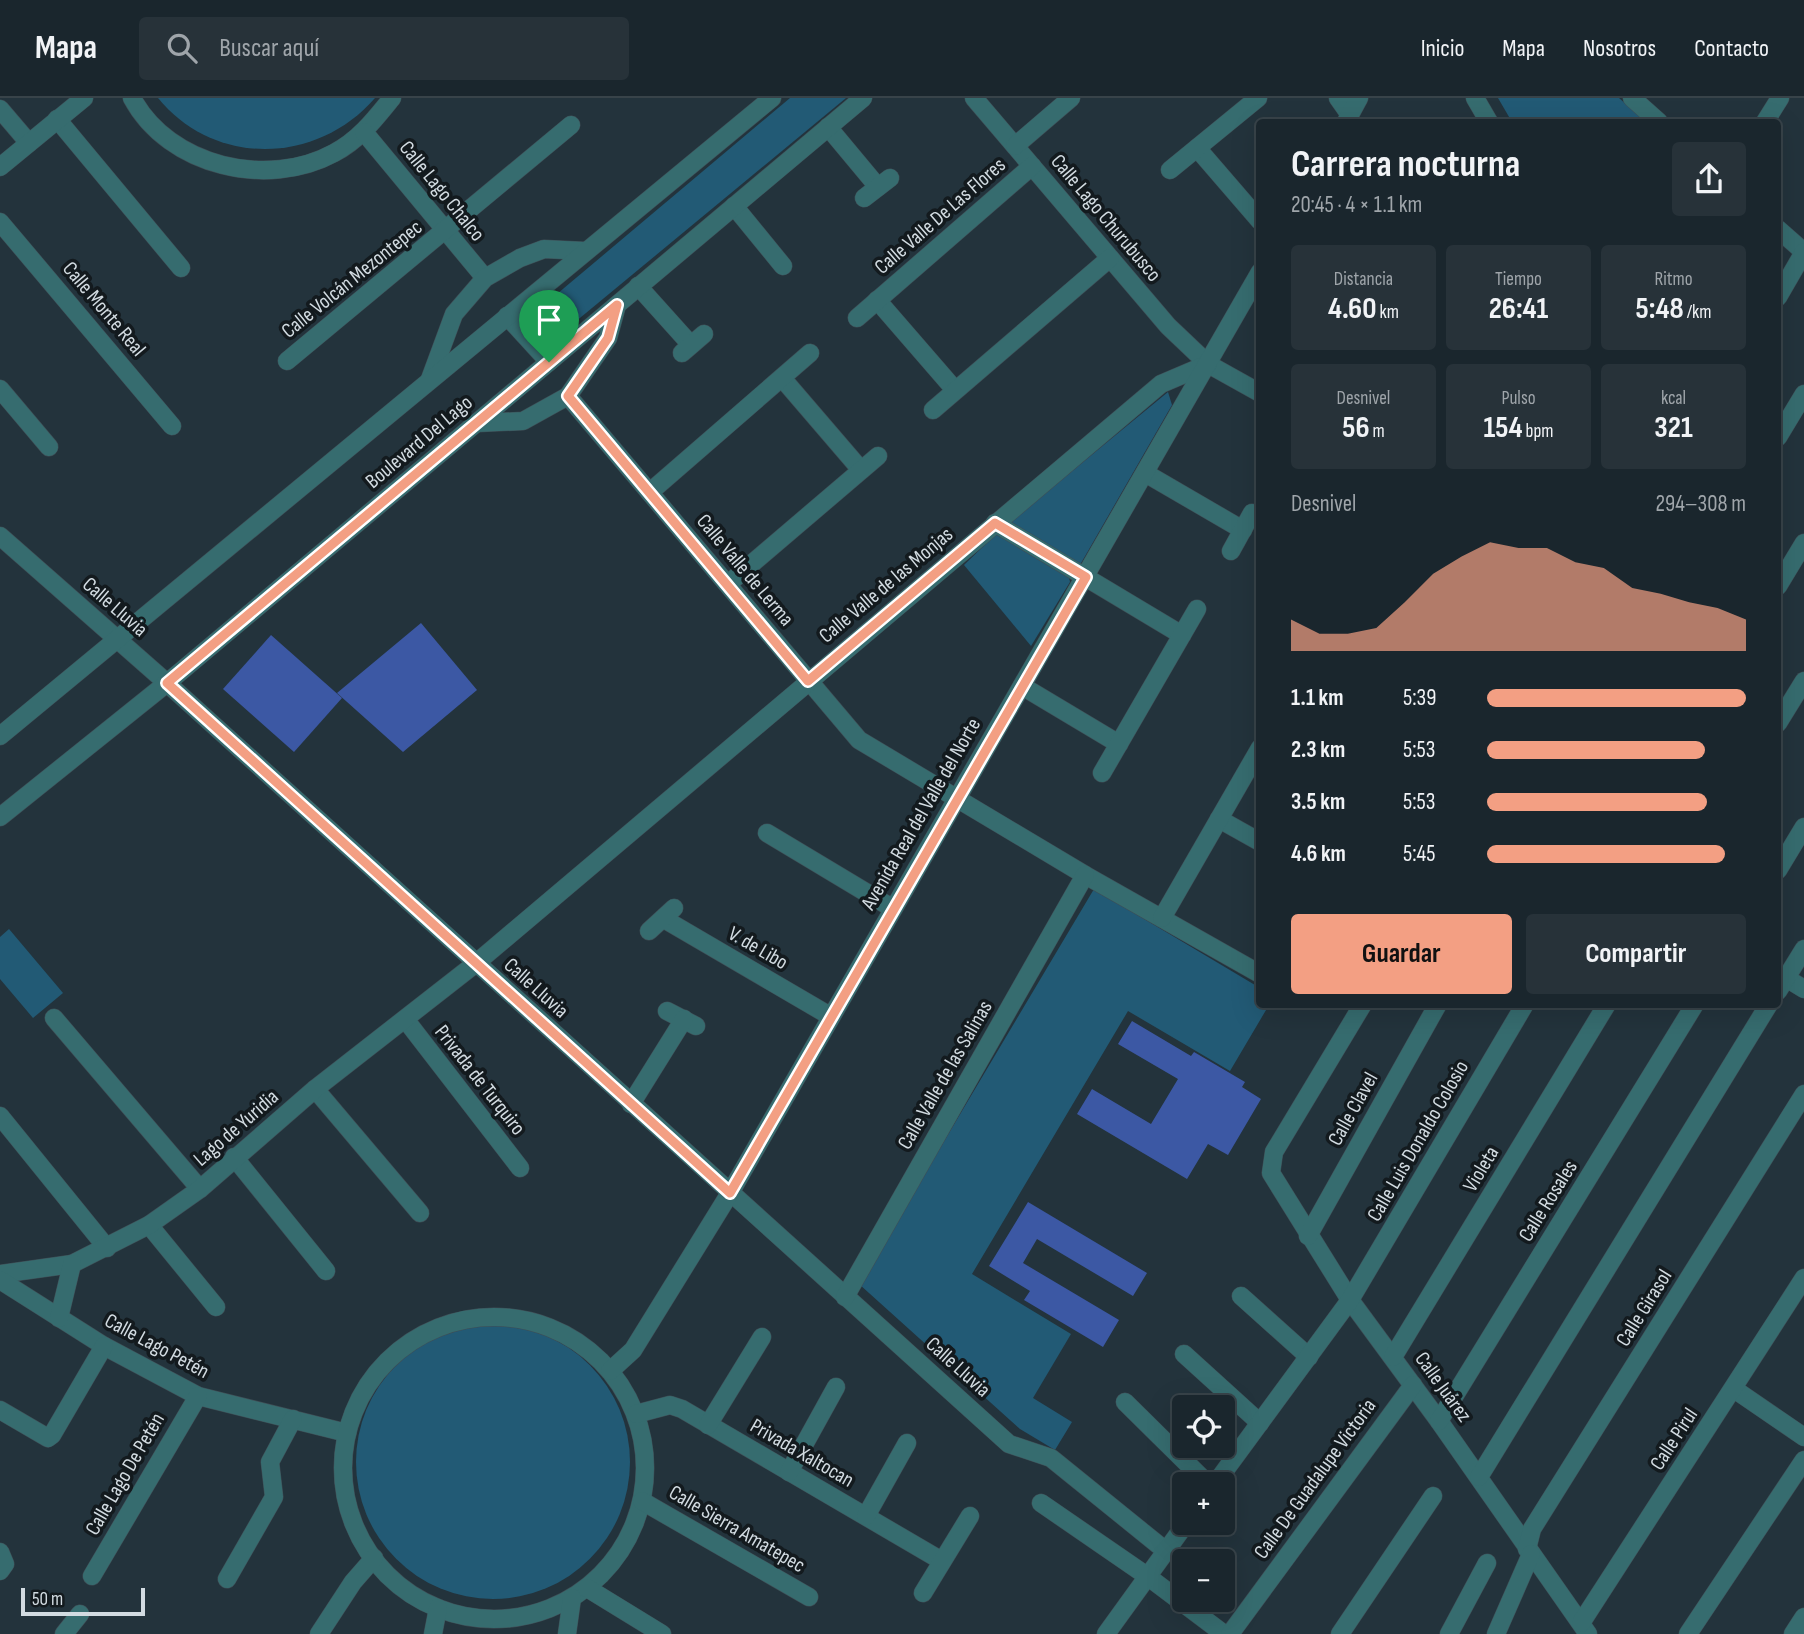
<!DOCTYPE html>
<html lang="es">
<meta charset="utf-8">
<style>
:root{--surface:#1a262d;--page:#273239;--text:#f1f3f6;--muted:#9fa5aa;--line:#384349;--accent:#f39f83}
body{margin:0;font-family:"Sofia Sans Condensed",sans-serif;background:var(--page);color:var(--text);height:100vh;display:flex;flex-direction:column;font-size:26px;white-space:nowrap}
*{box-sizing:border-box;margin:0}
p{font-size:23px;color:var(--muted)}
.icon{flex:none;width:38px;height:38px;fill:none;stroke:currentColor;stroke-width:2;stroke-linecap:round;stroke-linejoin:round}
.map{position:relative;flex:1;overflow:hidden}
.panel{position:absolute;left:1256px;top:21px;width:525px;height:889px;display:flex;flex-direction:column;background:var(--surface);border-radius:7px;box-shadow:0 7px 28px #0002,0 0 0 2px var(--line)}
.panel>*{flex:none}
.buttons{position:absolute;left:1172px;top:1297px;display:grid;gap:14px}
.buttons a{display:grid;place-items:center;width:63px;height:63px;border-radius:7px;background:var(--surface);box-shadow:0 7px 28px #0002,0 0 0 2px var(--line);font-size:35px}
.scale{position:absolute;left:21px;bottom:18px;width:124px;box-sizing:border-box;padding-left:7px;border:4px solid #d2dbe1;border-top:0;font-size:19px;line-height:24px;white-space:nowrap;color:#d2dbe1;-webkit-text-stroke:5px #131a1e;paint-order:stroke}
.pin{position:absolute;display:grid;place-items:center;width:60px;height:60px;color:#fff;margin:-72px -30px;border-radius:50% 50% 50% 0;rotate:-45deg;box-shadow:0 0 7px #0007}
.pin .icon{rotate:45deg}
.round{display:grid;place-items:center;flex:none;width:74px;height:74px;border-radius:7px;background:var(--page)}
.head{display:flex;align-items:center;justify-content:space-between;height:119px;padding:0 35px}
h1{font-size:38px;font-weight:700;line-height:52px}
.metrics{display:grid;grid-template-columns:repeat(3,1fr);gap:10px;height:119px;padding:7px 35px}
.metrics div{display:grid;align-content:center;border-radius:7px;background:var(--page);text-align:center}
.metrics b{font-size:30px;font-weight:700}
.metrics small{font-size:19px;font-weight:400}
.metrics p{font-size:19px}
.chart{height:196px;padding:14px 35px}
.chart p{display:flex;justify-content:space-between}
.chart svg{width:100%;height:126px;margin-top:7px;fill:var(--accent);opacity:.7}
.action{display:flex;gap:14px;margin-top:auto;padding:14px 35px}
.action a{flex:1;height:80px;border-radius:7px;background:var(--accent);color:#111;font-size:28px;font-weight:700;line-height:80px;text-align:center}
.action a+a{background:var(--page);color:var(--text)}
ul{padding:0 35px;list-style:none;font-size:23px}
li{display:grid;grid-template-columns:112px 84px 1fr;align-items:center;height:52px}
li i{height:18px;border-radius:9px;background:var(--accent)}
header{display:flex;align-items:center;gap:42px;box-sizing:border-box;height:98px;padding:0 35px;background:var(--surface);border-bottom:2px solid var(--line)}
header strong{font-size:33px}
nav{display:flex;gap:38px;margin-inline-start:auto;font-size:24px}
.search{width:490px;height:63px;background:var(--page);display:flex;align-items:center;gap:18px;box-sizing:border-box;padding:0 24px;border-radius:7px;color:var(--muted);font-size:26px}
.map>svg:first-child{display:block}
.green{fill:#225a75}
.building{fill:#3c58a4}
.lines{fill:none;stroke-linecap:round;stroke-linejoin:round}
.minor-casing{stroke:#3f4e56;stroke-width:19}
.minor{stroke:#366c6f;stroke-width:18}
.route-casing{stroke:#fff;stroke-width:14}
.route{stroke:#f39f83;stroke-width:9}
.labels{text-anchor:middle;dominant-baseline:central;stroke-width:7;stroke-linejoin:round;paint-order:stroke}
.street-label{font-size:21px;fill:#d2dbe1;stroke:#131a1e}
</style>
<header>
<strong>Mapa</strong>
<div class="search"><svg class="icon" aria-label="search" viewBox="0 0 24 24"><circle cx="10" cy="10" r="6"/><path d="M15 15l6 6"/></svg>Buscar aquí</div>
<nav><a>Inicio</a><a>Mapa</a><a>Nosotros</a><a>Contacto</a></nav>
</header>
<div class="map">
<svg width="1804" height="1536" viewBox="0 0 1804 1536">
<rect width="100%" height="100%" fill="#23333c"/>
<g class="green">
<path d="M158,0H375C318,66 215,70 158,0Z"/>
<polygon points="790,0 846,0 563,234 556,236 543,225 543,214 551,201"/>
<polygon points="1498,0 1619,0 1646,24 1512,24"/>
<polygon points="1168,294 1172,307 1080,467 1010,424"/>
<polygon points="998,434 1069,479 1070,484 1031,548 964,467"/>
<polygon points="1094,791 1260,890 1260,906 1269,907 1230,973 1128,913 972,1176 1071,1236 1033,1300 1072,1324 1055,1352 1020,1331 859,1186"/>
<polygon points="9,831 63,895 33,920 0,881 0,839"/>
<circle cx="493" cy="1364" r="137"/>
</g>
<g class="building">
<polygon points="421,525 477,592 403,654 337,595"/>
<polygon points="271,537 342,600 294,654 223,591"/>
<polygon points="1132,923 1191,958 1194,954 1245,984 1242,989 1261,1001 1228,1057 1208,1046 1187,1081 1077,1016 1092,991 1151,1026 1178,981 1118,946"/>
<polygon points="1028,1104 1147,1175 1133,1198 1037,1141 1023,1165 1119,1222 1103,1249 1024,1202 1030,1193 989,1168"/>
</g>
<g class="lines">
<defs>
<g id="minor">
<path d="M132,0C169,69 268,91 334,55C359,42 375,21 392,0"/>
<polyline points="974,0 1168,228 1208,266 1260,295"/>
<polyline points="1338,0 1350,17"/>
<polyline points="1475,0 1489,24"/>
<polyline points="1632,0 1659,24"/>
<polyline points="0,11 29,45"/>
<polyline points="57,21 181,170"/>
<polyline points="1346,24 1359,0"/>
<polyline points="1765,24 1780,0"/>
<polyline points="828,29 878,89"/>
<polyline points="364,34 485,180"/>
<polyline points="1015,48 1071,0"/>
<polyline points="1197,50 1260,123"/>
<polyline points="0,69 84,0"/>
<polyline points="1170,72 1258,0"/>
<polyline points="864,100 890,80"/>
<polyline points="734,108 783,168"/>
<polyline points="0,124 172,328"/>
<polyline points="1778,131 1804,154"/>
<polyline points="638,188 691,247"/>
<polyline points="1778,199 1804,154"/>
<polyline points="877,202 955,292"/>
<polyline points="507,218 549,264"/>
<polyline points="857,220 1032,68"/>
<polyline points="682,255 704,236"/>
<polyline points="287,263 571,27"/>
<polyline points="782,280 861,372"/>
<polyline points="430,281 454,216 485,180 520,160 544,151 585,153"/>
<polyline points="0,291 49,349"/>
<polyline points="568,298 859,642 1085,777 1260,876"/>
<polyline points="933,312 1110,160"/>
<polyline points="477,325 523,323 568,298 608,240 617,207"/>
<polyline points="1778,339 1804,296"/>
<polyline points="1145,375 1243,432"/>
<polyline points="650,394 810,255"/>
<polyline points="995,425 1182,537"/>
<polyline points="0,438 167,585 1009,1346 1051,1360 1166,1453"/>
<polyline points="1231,453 1252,415"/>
<polyline points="728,486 878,358"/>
<polyline points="1778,488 1804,445"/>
<polyline points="1022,588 1119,646"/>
<polyline points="1778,625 1804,583"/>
<polyline points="0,638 772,0"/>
<polyline points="1102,675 1197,511"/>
<polyline points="0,719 167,585 863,0"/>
<polyline points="1219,721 1260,744"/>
<polyline points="767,735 892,810"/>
<polyline points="1778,772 1804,729"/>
<polyline points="1162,820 1260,650"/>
<polyline points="664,821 830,918"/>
<polyline points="649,833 674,810"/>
<polyline points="1786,880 1804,891"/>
<polyline points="1778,893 1804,851"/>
<polyline points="1363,906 1274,1054 1271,1075 1350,1202 1439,1323 1588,1536"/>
<polyline points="667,913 696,928"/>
<polyline points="54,920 200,1091"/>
<polyline points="405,921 520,1070"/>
<polyline points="315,991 420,1115"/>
<polyline points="631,1006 684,921"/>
<polyline points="0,1018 107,1150"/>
<polyline points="234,1059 326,1173"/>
<polyline points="149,1127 216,1209"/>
<polyline points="1308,1138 1438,906"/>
<polyline points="0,1176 72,1166 149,1127 200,1091 315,991 475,866 1161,286 1208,266"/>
<polyline points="0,1182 104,1248 198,1298 347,1335"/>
<polyline points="1241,1198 1309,1259"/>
<polyline points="845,1199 1085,777"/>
<circle cx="494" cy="1370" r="151"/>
<polyline points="59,1220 72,1166"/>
<polyline points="1184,1256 1260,1325"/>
<polyline points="1393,1259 1607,906"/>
<polyline points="610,1273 633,1252 730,1095 1260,174"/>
<polyline points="1734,1291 1804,1339"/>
<polyline points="1125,1304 1208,1386"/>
<polyline points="0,1312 48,1340 52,1337 104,1248"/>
<polyline points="636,1316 670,1307 682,1311 942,1463"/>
<polyline points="1439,1323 1695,906"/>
<polyline points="708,1327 762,1239"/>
<polyline points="789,1374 836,1289"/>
<polyline points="1479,1379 1769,906"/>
<polyline points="1215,1386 1350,1202 1525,906"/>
<polyline points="642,1403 809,1499"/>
<polyline points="1041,1405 1147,1478 1224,1536"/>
<polyline points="866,1418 907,1345"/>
<polyline points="1527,1451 1532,1431 1804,996"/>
<polyline points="0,1454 5,1466 0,1473"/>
<polyline points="92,1478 198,1298"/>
<polyline points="227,1481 274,1399 270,1364 293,1321"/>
<polyline points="587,1490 662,1536"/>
<polyline points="923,1495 970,1418"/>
<polyline points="1581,1525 1804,1180"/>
<polyline points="64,1536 80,1516"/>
<polyline points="319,1536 353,1484 374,1460"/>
<polyline points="433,1536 438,1510"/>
<polyline points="567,1536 572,1500"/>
<polyline points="1106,1536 1187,1424"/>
<polyline points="1230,1536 1413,1287"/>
<polyline points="1340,1536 1433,1398"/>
<polyline points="1449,1536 1487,1465"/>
<polyline points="1496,1536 1531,1456"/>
<polyline points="1688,1536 1804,1362"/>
<polyline points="1793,1536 1804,1519"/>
</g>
</defs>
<use href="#minor" class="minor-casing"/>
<use href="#minor" class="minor"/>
</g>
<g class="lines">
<defs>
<polygon id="route" points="617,207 608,240 568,298 808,583 995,425 1086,479 730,1095 167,585"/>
</defs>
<use href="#route" class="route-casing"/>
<use href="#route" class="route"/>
</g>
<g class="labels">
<g class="street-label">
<text transform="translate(442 93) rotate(51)">Calle Lago Chalco</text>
<text transform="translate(940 118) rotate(-41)">Calle Valle De Las Flores</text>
<text transform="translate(1106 120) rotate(50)">Calle Lago Churubusco</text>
<text transform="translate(352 181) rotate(-39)">Calle Volcán Mezontepec</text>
<text transform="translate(104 211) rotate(50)">Calle Monte Real</text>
<text transform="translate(419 344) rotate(-40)">Boulevard Del Lago</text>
<text transform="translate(745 472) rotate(50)">Calle Valle de Lerma</text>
<text transform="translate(886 487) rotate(-40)">Calle Valle de las Monjas</text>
<text transform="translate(115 509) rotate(41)">Calle Lluvia</text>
<text transform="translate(921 716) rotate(-60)">Avenida Real del Valle del Norte</text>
<text transform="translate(758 850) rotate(30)">V. de Libo</text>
<text transform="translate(536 890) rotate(42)">Calle Lluvia</text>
<text transform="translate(945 977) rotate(-60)">Calle Valle de las Salinas</text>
<text transform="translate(480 982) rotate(52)">Privada de Turquiro</text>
<text transform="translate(1353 1011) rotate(-61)">Calle Clavel</text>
<text transform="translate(236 1030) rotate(-41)">Lago de Yuridia</text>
<text transform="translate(1418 1043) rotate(-60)">Calle Luis Donaldo Colosio</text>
<text transform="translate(1481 1071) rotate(-59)">Violeta</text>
<text transform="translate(1548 1103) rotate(-58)">Calle Rosales</text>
<text transform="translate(1644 1210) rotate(-58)">Calle Girasol</text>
<text transform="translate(157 1248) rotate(28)">Calle Lago Petén</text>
<text transform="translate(958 1269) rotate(42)">Calle Lluvia</text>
<text transform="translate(1443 1289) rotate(54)">Calle Juárez</text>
<text transform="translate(1674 1341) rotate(-57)">Calle Pirul</text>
<text transform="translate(802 1355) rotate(30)">Privada Xaltocan</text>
<text transform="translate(125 1376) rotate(-60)">Calle Lago De Petén</text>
<text transform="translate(1315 1381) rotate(-54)">Calle De Guadalupe Victoria</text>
<text transform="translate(737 1431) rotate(30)">Calle Sierra Amatepec</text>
</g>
</g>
</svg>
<div class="buttons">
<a><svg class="icon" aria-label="locate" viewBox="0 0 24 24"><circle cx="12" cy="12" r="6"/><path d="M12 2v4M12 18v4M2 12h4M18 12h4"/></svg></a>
<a>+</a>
<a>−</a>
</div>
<div class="scale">50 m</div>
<div class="pin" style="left:549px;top:264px;background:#1e9e55"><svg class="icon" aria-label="arrive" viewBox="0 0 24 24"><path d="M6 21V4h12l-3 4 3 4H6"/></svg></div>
<section class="panel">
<div class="head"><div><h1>Carrera nocturna</h1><p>20:45 · 4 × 1.1 km</p></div><a class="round"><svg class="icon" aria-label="share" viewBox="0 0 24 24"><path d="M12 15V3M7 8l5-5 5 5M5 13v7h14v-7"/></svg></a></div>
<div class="metrics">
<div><p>Distancia</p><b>4.60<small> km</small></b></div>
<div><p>Tiempo</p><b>26:41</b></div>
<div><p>Ritmo</p><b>5:48<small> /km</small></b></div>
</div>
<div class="metrics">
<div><p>Desnivel</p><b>56<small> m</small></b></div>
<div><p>Pulso</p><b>154<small> bpm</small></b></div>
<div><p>kcal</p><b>321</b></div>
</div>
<div class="chart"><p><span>Desnivel</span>294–308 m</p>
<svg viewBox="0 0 160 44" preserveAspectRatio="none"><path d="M0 44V33L10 38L20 38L30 36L40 27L50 17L60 11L70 6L80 8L90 8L100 13L110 15L120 22L130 24L140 27L150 29L160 33V44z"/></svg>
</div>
<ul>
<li><b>1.1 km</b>5:39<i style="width:100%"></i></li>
<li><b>2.3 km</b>5:53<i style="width:84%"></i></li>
<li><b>3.5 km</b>5:53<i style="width:85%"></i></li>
<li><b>4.6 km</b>5:45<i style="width:92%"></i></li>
</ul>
<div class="action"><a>Guardar</a><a>Compartir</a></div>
</section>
</div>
